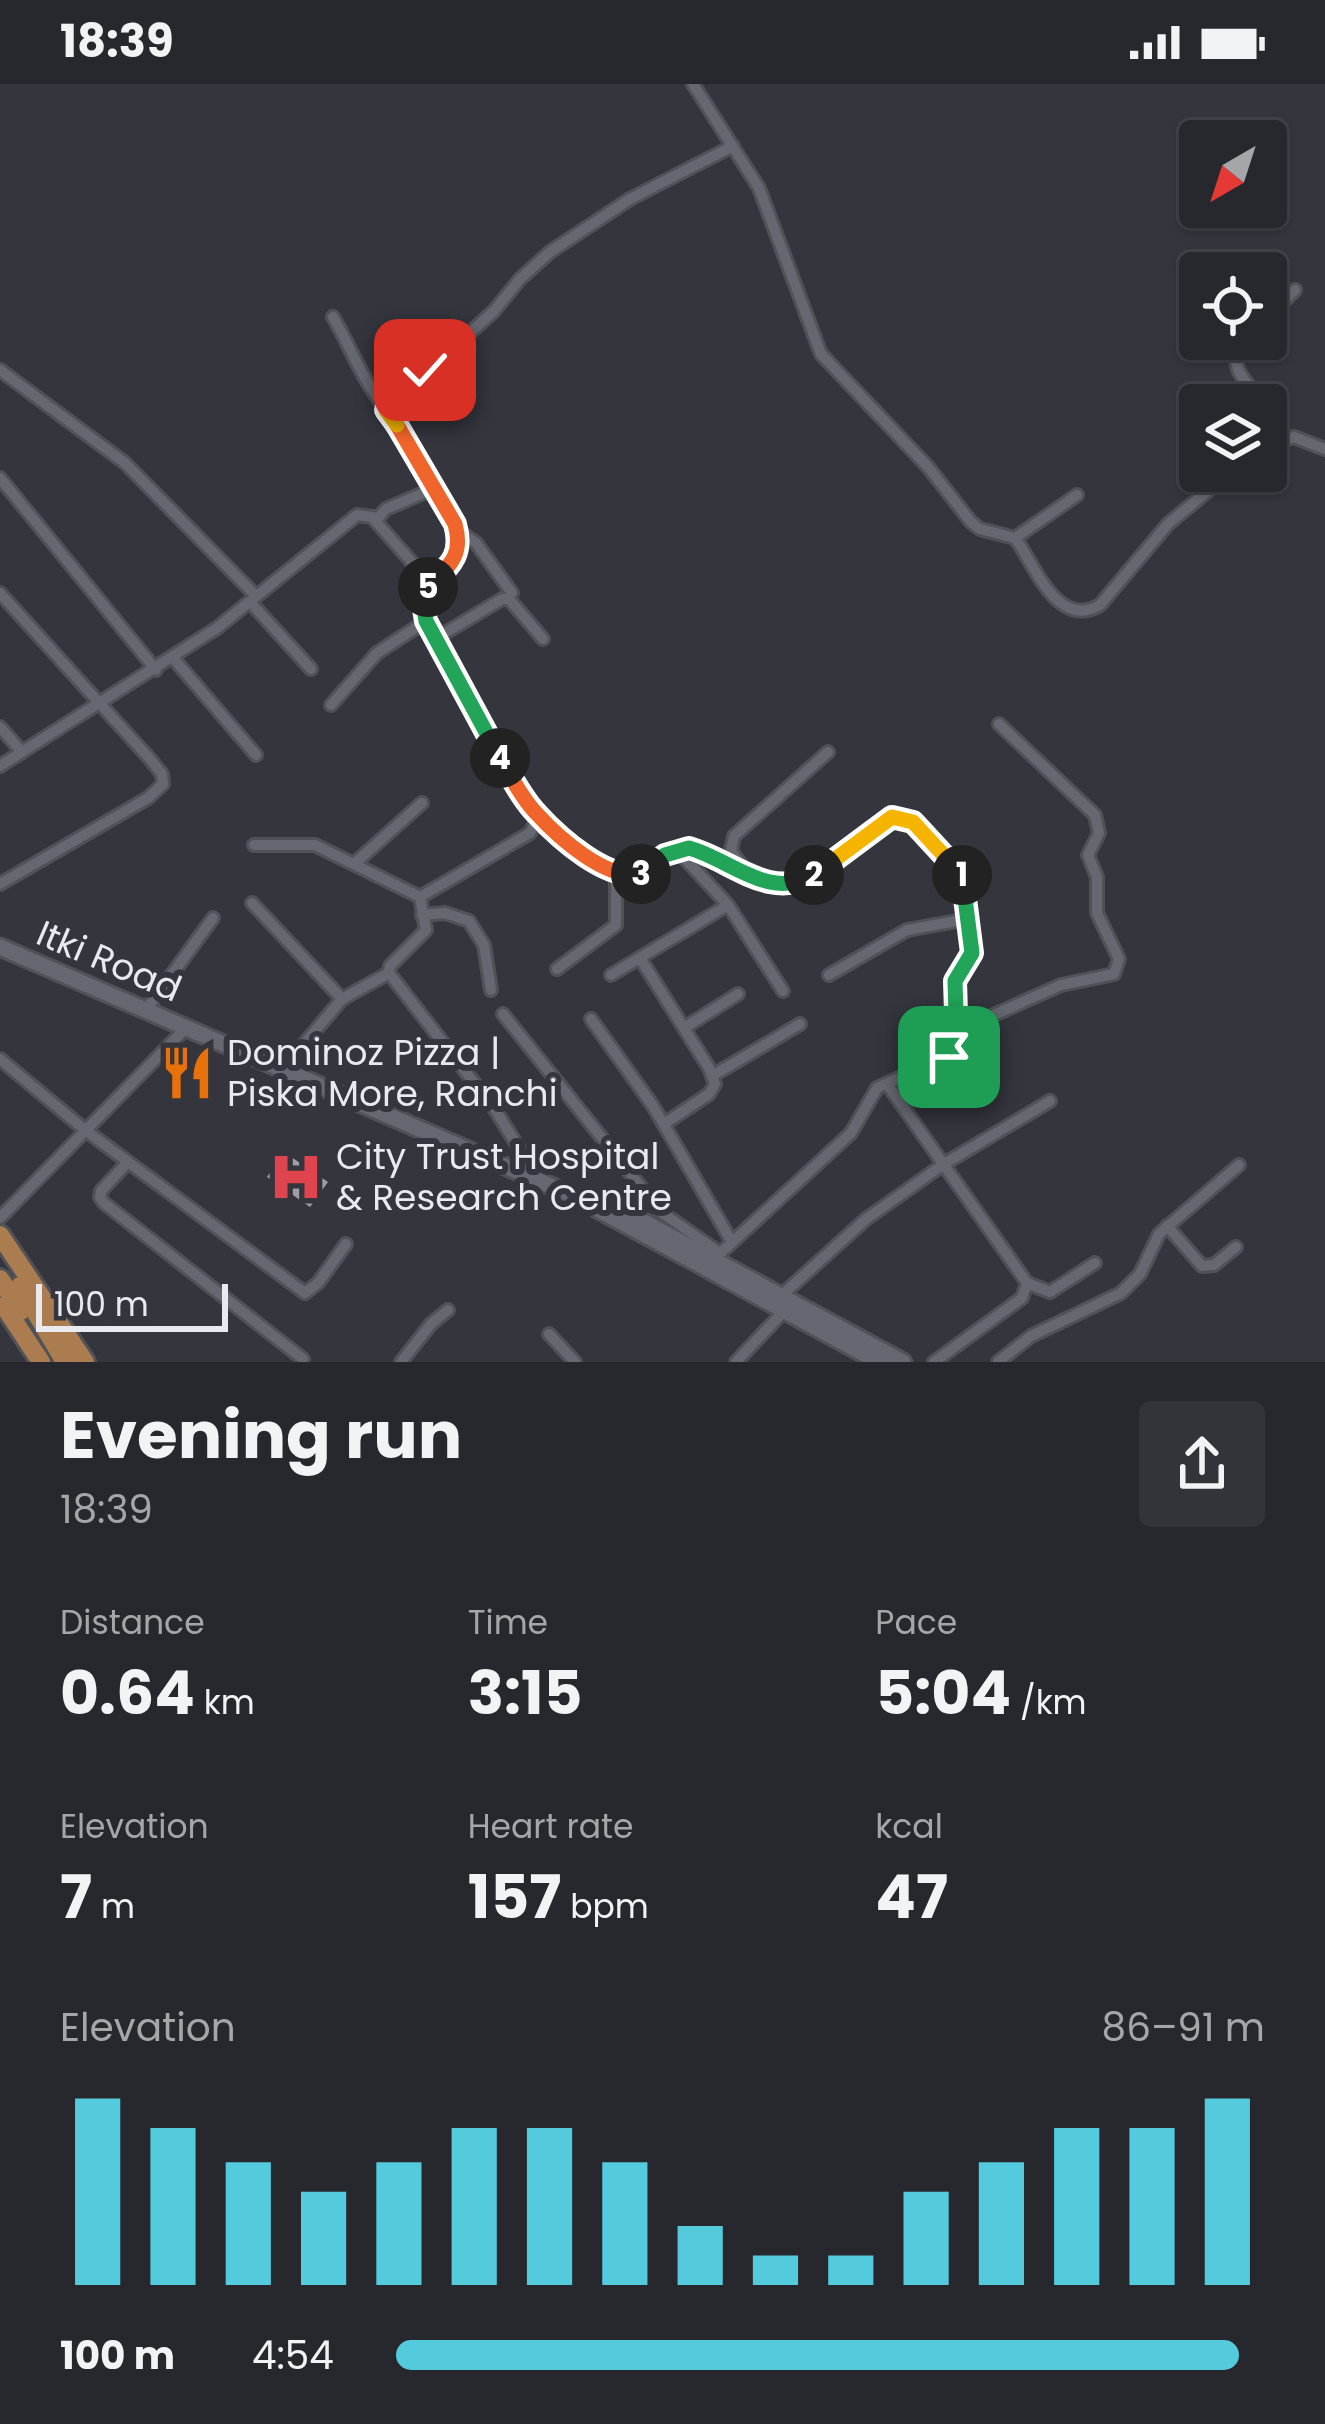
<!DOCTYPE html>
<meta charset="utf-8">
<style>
:root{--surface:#27282e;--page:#33343a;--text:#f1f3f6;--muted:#a4a6aa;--line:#43444a;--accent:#54cadd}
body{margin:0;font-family:Poppins,sans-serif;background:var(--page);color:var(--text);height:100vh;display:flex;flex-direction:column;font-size:45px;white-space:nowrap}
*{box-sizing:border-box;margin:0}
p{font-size:39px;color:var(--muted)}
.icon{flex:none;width:66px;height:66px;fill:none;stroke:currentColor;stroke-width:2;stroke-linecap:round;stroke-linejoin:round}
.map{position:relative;height:1278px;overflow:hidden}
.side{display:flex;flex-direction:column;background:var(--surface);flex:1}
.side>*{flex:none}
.needle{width:78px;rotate:219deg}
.fabs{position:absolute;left:1179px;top:36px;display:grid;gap:24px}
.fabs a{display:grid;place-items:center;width:108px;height:108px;border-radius:12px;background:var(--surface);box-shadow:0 3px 9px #0004,0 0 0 3px var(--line);font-size:60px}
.scale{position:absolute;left:36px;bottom:30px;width:192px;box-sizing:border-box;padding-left:12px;border:6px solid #e9eaef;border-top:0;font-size:33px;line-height:42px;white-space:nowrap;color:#e9eaef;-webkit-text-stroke:9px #34353d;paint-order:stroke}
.pin{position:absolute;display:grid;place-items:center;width:102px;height:102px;color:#fff;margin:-51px;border-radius:24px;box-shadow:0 6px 18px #0006}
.km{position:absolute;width:60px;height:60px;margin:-30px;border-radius:50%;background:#222;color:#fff;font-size:33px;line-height:60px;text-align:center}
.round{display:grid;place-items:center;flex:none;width:126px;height:126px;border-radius:12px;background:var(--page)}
.headline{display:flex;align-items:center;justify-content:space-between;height:204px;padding:0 60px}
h1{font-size:66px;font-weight:700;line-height:90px}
.metrics{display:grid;grid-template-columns:repeat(3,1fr);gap:18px;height:204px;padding:12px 60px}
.metrics div{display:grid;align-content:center}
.metrics b{font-size:60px;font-weight:700}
.metrics small{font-size:33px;font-weight:400}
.metrics p{font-size:33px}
.chart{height:336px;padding:24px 60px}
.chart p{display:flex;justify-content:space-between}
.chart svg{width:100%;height:216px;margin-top:12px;stroke:var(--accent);stroke-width:6}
ul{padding:0 60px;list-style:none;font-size:39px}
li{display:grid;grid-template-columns:192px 144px 1fr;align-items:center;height:90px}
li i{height:30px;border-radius:15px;background:var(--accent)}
.status{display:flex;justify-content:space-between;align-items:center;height:84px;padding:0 60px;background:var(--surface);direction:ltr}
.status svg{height:33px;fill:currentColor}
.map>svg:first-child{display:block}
.building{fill:#a19da6}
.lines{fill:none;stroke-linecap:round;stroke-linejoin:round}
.street-casing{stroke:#515258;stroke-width:16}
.secondary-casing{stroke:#515258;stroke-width:21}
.primary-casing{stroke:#515258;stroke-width:24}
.street{stroke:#666871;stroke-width:10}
.secondary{stroke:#666871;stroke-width:15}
.primary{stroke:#aa7c4f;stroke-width:18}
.split-1-casing{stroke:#fff;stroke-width:24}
.split-2-casing{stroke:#fff;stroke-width:24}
.split-3-casing{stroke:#fff;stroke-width:24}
.split-4-casing{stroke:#fff;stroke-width:24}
.split-5-casing{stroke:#fff;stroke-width:24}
.split-6-casing{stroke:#fff;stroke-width:24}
.split-7-casing{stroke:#fff;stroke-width:24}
.split-1{stroke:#22a559;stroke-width:15}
.split-2{stroke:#f5b400;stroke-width:15}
.split-3{stroke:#22a559;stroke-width:15}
.split-4{stroke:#f0652b;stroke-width:15}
.split-5{stroke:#22a559;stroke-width:15}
.split-6{stroke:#f0652b;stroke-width:15}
.split-7{stroke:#f5b400;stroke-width:15}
.labels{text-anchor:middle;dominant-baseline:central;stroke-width:12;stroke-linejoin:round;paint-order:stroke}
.street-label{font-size:36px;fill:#e9eaef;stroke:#34353d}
.poi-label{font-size:36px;fill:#e9eaef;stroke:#34353d;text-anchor:start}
</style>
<div class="status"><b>18:39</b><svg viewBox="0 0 49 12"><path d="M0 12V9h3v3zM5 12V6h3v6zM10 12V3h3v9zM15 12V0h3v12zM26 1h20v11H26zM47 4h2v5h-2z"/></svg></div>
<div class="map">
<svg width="1325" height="1278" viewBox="0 0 1325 1278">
<rect width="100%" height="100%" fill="#34353d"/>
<polygon class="building" points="284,1068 328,1098 310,1123 267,1093"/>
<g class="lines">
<defs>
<g id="street">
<path d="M693,0L759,104L821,270L928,383L971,438L980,445L1015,454C1035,481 1057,546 1100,521L1168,440L1232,387"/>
<path d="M333,233C346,255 355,278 368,299C393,341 462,421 459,469L427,504L422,523L472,626L537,736L530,749L420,813L426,846L390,882L389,889L496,1027L538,1095"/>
<polyline points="1266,235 1295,206"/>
<path d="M1246,255C1222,282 1248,299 1266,321"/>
<polyline points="0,286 125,379 256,512"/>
<polyline points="1266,322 1284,353"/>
<polyline points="386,325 494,227 520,195 550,168 630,115 733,62"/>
<polyline points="1266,361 1294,353 1325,365"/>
<polyline points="0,394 156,586"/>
<polyline points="372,433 378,434 386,425 435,404"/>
<polyline points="456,445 476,459 512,509"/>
<polyline points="1015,454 1077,411"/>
<polyline points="0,509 150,675 162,690 163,700 148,714 0,800"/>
<polyline points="250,518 311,585"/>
<polyline points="435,555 502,515 509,515 543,555"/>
<polyline points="173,574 256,671"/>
<polyline points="331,621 377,569 426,537"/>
<polyline points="0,643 22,668"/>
<polyline points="0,682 217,544 357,431 372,433 431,500"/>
<path d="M535,729C556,746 612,800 639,791C659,785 667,768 689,764C711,770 729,784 750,793C807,817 851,766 892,733L913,738L955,781L964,797L972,869L955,897L958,947L955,968L877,1004L851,1049L715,1174"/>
<polyline points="254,761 315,761 420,813"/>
<polyline points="677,766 728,821 783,907"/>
<polyline points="354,780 422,719"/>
<polyline points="749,791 731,767 734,752 828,668"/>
<polyline points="252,819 342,915 389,889"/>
<polyline points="422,831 445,829 469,837 484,861 491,906"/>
<polyline points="640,874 709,984 715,1000 709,1010 664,1040"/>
<polyline points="557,885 616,841 616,789"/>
<polyline points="611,891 728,821"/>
<polyline points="829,891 907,846 968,835"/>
<polyline points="146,926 213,834"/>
<polyline points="503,930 661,1128 720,1169"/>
<polyline points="591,935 653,1022 732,1158"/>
<polyline points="684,944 738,910"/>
<polyline points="958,947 1061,901 1114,890 1119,875 1097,829 1097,793 1088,771 1099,749 1095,731 999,640"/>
<polyline points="0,975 85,1046 305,1209 318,1199 346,1160"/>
<polyline points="283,985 342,915"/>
<polyline points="712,992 800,940"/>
<polyline points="887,1000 1027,1199 1022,1214 934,1278"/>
<polyline points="128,1078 101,1107 100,1113 104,1119 303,1275"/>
<polyline points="0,1134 186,944"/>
<polyline points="1167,1142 1202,1182 1214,1181 1236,1163"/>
<polyline points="1027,1199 1050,1208 1095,1179"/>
<polyline points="782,1211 866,1135 944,1080 1050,1017"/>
<polyline points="549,1250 575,1278"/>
<polyline points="401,1278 431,1240 448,1226"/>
<polyline points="736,1278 785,1226"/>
<polyline points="998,1278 1031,1252 1121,1209 1140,1190 1159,1150 1239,1081"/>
</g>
<g id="secondary">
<polyline points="0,863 590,1119 622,1126 903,1278"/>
<polyline points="597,1125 879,1278"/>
</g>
<g id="primary">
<polyline points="0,1151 85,1278"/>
<polyline points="0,1195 21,1227"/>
<polyline points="20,1202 65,1278"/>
<polyline points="4,1222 41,1278"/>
</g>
</defs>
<use href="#street" class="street-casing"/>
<use href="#secondary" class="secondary-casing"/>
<use href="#primary" class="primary-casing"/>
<use href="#street" class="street"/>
<use href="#secondary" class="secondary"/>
<use href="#primary" class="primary"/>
</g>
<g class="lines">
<defs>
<polyline id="split-1" points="949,973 957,961 955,897 972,869 962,791"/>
<polyline id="split-2" points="814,791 892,733 913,738 962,791"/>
<path id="split-3" d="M641,790L665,771L689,764C732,776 768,817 814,791"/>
<path id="split-4" d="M500,674C511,692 522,715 537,730C559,754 607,797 641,790"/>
<polyline id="split-5" points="428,503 422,513 426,537 500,674"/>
<path id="split-6" d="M397,341L455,440C464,472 449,482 428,503"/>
<polyline id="split-7" points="397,341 386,326 425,286"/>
</defs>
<use href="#split-1" class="split-1-casing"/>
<use href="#split-2" class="split-2-casing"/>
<use href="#split-3" class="split-3-casing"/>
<use href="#split-4" class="split-4-casing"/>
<use href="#split-5" class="split-5-casing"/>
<use href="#split-6" class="split-6-casing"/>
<use href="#split-7" class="split-7-casing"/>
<use href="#split-1" class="split-1"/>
<use href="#split-2" class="split-2"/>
<use href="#split-3" class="split-3"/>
<use href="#split-4" class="split-4"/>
<use href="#split-5" class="split-5"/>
<use href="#split-6" class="split-6"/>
<use href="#split-7" class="split-7"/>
</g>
<defs>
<symbol id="restaurant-bare" viewBox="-9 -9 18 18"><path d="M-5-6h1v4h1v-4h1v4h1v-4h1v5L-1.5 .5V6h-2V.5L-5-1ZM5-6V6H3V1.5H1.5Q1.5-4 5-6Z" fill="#e8710a" stroke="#34353d" stroke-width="2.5" paint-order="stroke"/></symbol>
<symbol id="hospital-bare" viewBox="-9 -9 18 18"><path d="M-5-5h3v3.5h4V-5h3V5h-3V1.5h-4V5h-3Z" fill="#e0444e" stroke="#34353d" stroke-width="2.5" paint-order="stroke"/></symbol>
</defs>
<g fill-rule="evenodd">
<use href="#restaurant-bare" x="149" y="951" width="76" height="76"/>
<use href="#hospital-bare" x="258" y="1055" width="76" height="76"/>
</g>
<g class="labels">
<g class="street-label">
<text transform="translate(109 877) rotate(23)">Itki Road</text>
</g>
<g class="poi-label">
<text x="227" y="968">Dominoz Pizza |<tspan x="227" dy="41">Piska More, Ranchi</tspan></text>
<text x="336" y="1072">City Trust Hospital<tspan x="336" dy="41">&amp; Research Centre</tspan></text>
</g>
</g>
</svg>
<div class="fabs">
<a><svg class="needle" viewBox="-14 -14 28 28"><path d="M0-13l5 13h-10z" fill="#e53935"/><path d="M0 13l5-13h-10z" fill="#a4a6aa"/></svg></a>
<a><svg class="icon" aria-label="locate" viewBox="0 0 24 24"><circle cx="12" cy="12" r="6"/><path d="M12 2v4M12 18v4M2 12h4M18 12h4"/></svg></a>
<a><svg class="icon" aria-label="layers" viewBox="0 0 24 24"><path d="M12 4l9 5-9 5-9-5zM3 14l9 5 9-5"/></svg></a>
</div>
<div class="scale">100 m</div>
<div class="pin" style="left:949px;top:973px;background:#1e9e55"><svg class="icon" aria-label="arrive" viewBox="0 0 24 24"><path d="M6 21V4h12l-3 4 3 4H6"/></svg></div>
<div class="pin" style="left:425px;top:286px;background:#d93025"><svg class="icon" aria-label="check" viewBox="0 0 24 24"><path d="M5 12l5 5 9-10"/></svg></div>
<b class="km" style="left:962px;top:791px">1</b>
<b class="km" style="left:814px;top:791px">2</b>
<b class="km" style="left:641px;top:790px">3</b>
<b class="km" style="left:500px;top:674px">4</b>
<b class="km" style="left:428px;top:503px">5</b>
</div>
<section class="side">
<div class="headline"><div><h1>Evening run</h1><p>18:39</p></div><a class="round"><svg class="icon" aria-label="share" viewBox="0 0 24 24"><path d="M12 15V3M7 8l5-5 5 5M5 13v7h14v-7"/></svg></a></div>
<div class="metrics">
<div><p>Distance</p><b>0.64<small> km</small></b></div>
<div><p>Time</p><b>3:15</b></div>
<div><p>Pace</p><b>5:04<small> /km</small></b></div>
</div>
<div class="metrics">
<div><p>Elevation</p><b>7<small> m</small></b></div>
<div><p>Heart rate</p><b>157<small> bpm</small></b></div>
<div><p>kcal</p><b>47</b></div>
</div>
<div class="chart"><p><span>Elevation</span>86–91 m</p>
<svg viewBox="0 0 160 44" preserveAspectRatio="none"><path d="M5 44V6M15 44V12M25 44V19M35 44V25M45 44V19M55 44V12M65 44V12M75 44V19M85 44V32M95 44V38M105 44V38M115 44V25M125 44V19M135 44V12M145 44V12M155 44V6"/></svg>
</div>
<ul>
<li><b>100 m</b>4:54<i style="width:97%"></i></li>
</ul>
</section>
